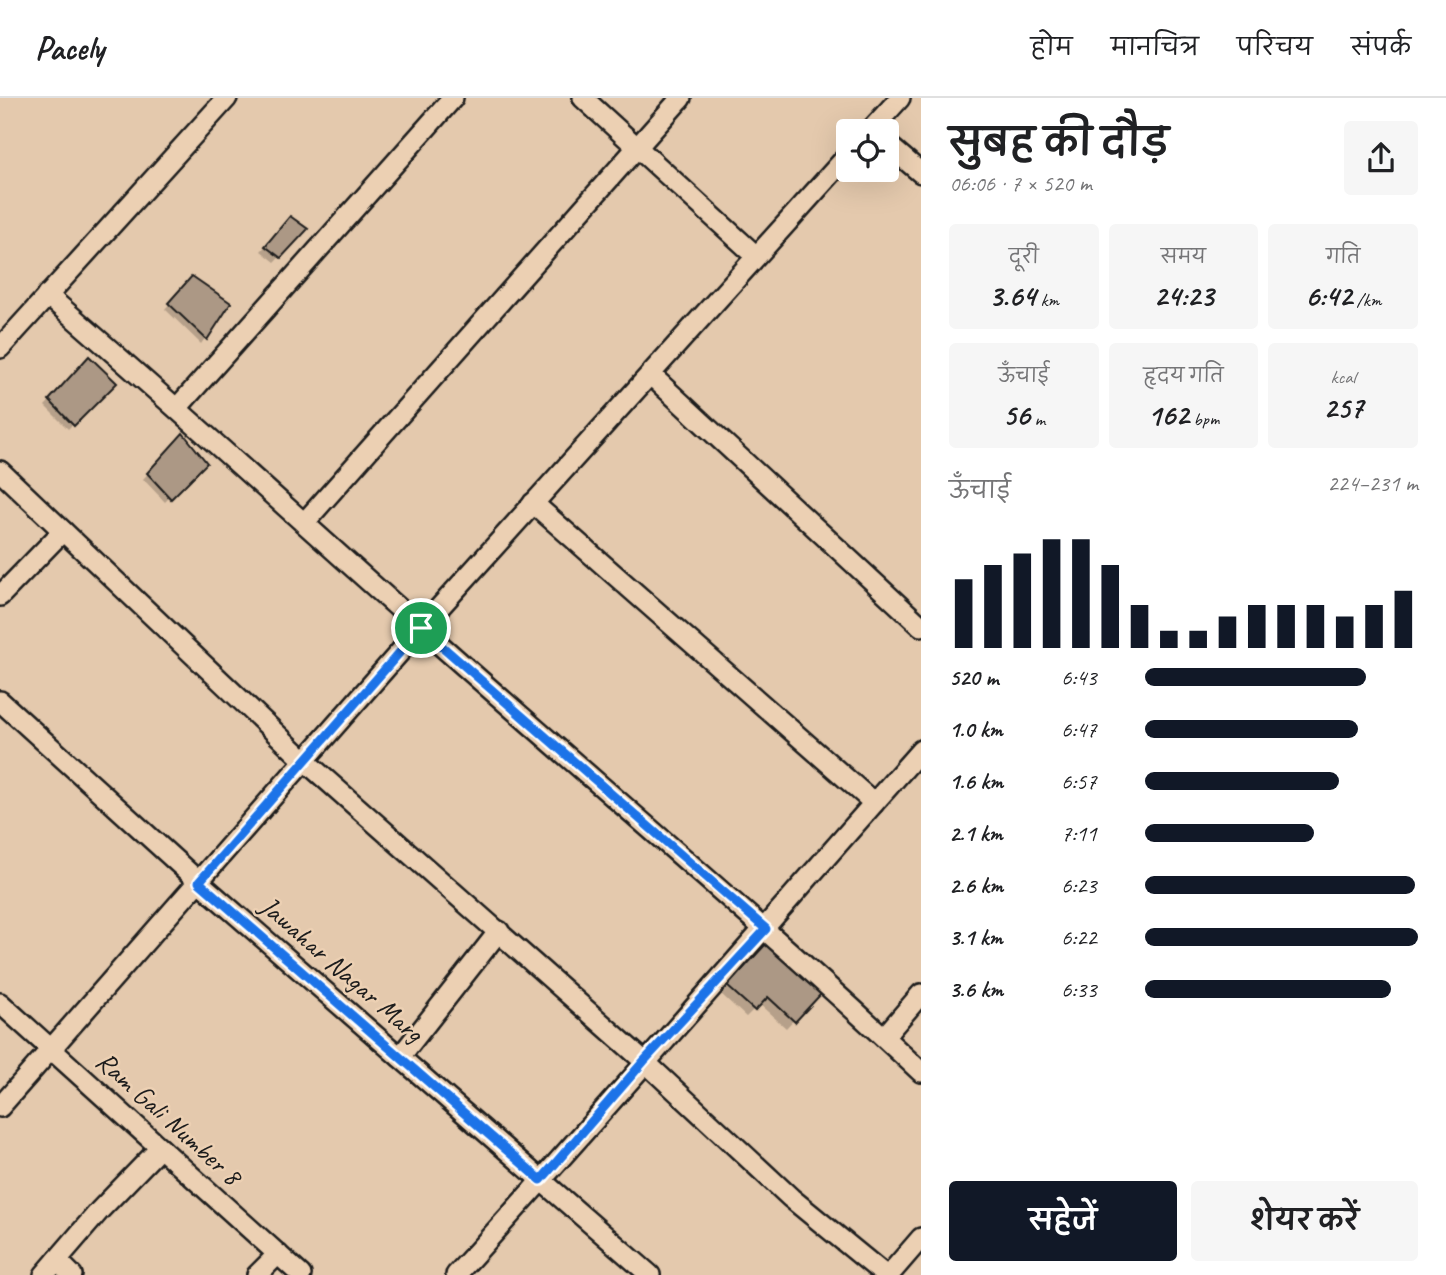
<!DOCTYPE html>
<html lang="hi">
<meta charset="utf-8">
<style>
:root{--surface:#fff;--page:#f6f6f6;--text:#202124;--muted:#757577;--line:#e0e0e0;--accent:#111827}
body{margin:0;font-family:Caveat,"Playpen Sans Deva",sans-serif;background:var(--page);color:var(--text);height:100vh;display:flex;flex-direction:column;font-size:26px;white-space:nowrap}
*{box-sizing:border-box;margin:0}
p{font-size:23px;color:var(--muted)}
.icon{flex:none;width:38px;height:38px;fill:none;stroke:currentColor;stroke-width:2;stroke-linecap:round;stroke-linejoin:round}
.map{position:relative;flex:1;overflow:hidden}
.panel{display:flex;flex-direction:column;background:var(--surface);width:525px}
.panel>*{flex:none}
.tools{position:absolute;left:836px;top:21px;display:grid;gap:14px}
.tools a{display:grid;place-items:center;width:63px;height:63px;border-radius:7px;background:var(--surface);box-shadow:0 7px 28px #0002;font-size:35px}
.pin{position:absolute;display:grid;place-items:center;width:60px;height:60px;color:#fff;margin:-30px;border:4px solid #fff;border-radius:50%;box-shadow:0 2px 7px #0007}
.round{display:grid;place-items:center;flex:none;width:74px;height:74px;border-radius:7px;background:var(--page)}
.overview{display:flex;align-items:center;justify-content:space-between;height:119px;padding:0 28px}
h1{font-size:38px;font-weight:600;line-height:52px}
.stats{display:grid;grid-template-columns:repeat(3,1fr);gap:10px;height:119px;padding:7px 28px}
.stats div{display:grid;align-content:center;border-radius:7px;background:var(--page);text-align:center}
.stats b{font-size:30px;font-weight:600}
.stats small{font-size:19px;font-weight:400}
.stats p{font-size:19px}
.chart{height:196px;padding:14px 28px}
.chart p{display:flex;justify-content:space-between}
.chart svg{width:100%;height:126px;margin-top:7px;stroke:var(--accent);stroke-width:6}
.action{display:flex;gap:14px;margin-top:auto;padding:14px 28px}
.action a{flex:1;height:80px;border-radius:7px;background:var(--accent);color:#fff;font-size:28px;font-weight:600;line-height:80px;text-align:center}
.action a+a{background:var(--page);color:var(--text)}
ul{padding:0 28px;list-style:none;font-size:23px}
li{display:grid;grid-template-columns:112px 84px 1fr;align-items:center;height:52px}
li i{height:18px;border-radius:9px;background:var(--accent)}
header{display:flex;align-items:center;gap:42px;box-sizing:border-box;height:98px;padding:0 35px;background:var(--surface);border-bottom:2px solid var(--line)}
header strong{font-size:33px}
nav{display:flex;gap:38px;margin-inline-start:auto;font-size:24px}
main{display:flex;flex:1;min-height:0}
.map>svg:first-child{display:block}
.shadow{fill:#0003}
.building{fill:#ac9885;stroke:#1c1c1c;stroke-width:2}
.lines{fill:none;stroke-linecap:round;stroke-linejoin:round}
.street-casing{stroke:#1c1c1c;stroke-width:24}
.street{stroke:#ecd0b3;stroke-width:19}
.route-casing{stroke:#fff;stroke-width:14}
.route{stroke:#1a73e8;stroke-width:9}
.labels{text-anchor:middle;dominant-baseline:central;stroke-width:5;stroke-linejoin:round;paint-order:stroke}
.street-label{font-size:28px;fill:#1c1c1c;stroke:#ecd0b3}
</style>
<header>
<strong>Pacely</strong>
<nav><a>होम</a><a>मानचित्र</a><a>परिचय</a><a>संपर्क</a></nav>
</header>
<main>
<div class="map">
<svg width="921" height="1177" viewBox="0 0 921 1177">
<rect width="100%" height="100%" fill="#e4c9ad"/>
<filter id="ink" filterUnits="userSpaceOnUse"><feTurbulence type="fractalNoise" baseFrequency=".0143" numOctaves="2"/><feDisplacementMap in="SourceGraphic" scale="14" xChannelSelector="R" yChannelSelector="G"/><feConvolveMatrix kernelMatrix="1 2 1 2 8 2 1 2 1" color-interpolation-filters="sRGB"/></filter>
<g filter="url(#ink)">
<g class="shadow">
<polygon points="286,125 305,132 275,164 261,153"/>
<polygon points="187,185 229,205 201,246 165,211"/>
<polygon points="89,260 114,285 68,331 45,308"/>
<polygon points="182,338 204,364 165,404 143,381"/>
<polygon points="767,848 818,896 786,930 759,906 746,919 721,896"/>
</g>
<g class="building">
<polygon points="290,118 308,131 281,160 265,148"/>
<polygon points="192,178 231,205 207,242 168,205"/>
<polygon points="89,258 117,285 74,328 49,302"/>
<polygon points="183,335 207,365 171,401 147,375"/>
<polygon points="766,846 821,896 795,924 768,899 755,913 727,888"/>
</g>
<g class="lines">
<defs>
<g id="street">
<polyline points="583,0 755,157"/>
<polyline points="870,33 900,0"/>
<polyline points="887,46 921,75"/>
<path d="M47,197C174,306 296,419 420,529C587,678 758,821 921,974"/>
<polyline points="0,250 227,0"/>
<polyline points="652,278 921,528"/>
<polyline points="178,309 453,0"/>
<polyline points="0,373 305,663 644,963 791,1100 885,1177"/>
<polyline points="533,405 874,705"/>
<polyline points="304,425 681,0"/>
<polyline points="0,498 63,433"/>
<polyline points="0,603 199,784 650,1177"/>
<polyline points="0,905 301,1177"/>
<polyline points="884,939 921,896"/>
<polyline points="400,959 499,833"/>
<polyline points="0,1009 421,530 849,56"/>
<polyline points="57,1162 72,1177"/>
<polyline points="44,1177 100,1112 160,1050"/>
<polyline points="257,1177 278,1156"/>
<path d="M456,1177C613,1004 766,827 921,652"/>
<polyline points="889,1177 921,1140"/>
</g>
</defs>
<use href="#street" class="street-casing"/>
<use href="#street" class="street"/>
</g>
</g>
<g class="lines" filter="url(#ink)">
<defs>
<polygon id="route" points="421,530 766,831 644,963 541,1082 199,784"/>
</defs>
<use href="#route" class="route-casing"/>
<use href="#route" class="route"/>
</g>
<g class="labels">
<g class="street-label">
<text transform="translate(342 871) rotate(41)">Jawahar Nagar Marg</text>
<text transform="translate(169 1020) rotate(42)">Ram Gali Number 8</text>
</g>
</g>
</svg>
<div class="tools">
<a><svg class="icon" aria-label="locate" viewBox="0 0 24 24"><circle cx="12" cy="12" r="6"/><path d="M12 2v4M12 18v4M2 12h4M18 12h4"/></svg></a>
</div>
<div class="pin" style="left:421px;top:530px;background:#1e9e55"><svg class="icon" aria-label="arrive" viewBox="0 0 24 24"><path d="M6 21V4h12l-3 4 3 4H6"/></svg></div>
</div>
<section class="panel">
<div class="overview"><div><h1>सुबह की दौड़</h1><p>06:06 · 7 × 520 m</p></div><a class="round"><svg class="icon" aria-label="share" viewBox="0 0 24 24"><path d="M12 15V3M7 8l5-5 5 5M5 13v7h14v-7"/></svg></a></div>
<div class="stats">
<div><p>दूरी</p><b>3.64<small> km</small></b></div>
<div><p>समय</p><b>24:23</b></div>
<div><p>गति</p><b>6:42<small> /km</small></b></div>
</div>
<div class="stats">
<div><p>ऊँचाई</p><b>56<small> m</small></b></div>
<div><p>हृदय गति</p><b>162<small> bpm</small></b></div>
<div><p>kcal</p><b>257</b></div>
</div>
<div class="chart"><p><span>ऊँचाई</span>224–231 m</p>
<svg viewBox="0 0 160 44" preserveAspectRatio="none"><path d="M5 44V20M15 44V15M25 44V11M35 44V6M45 44V6M55 44V15M65 44V29M75 44V38M85 44V38M95 44V33M105 44V29M115 44V29M125 44V29M135 44V33M145 44V29M155 44V24"/></svg>
</div>
<ul>
<li><b>520 m</b>6:43<i style="width:81%"></i></li>
<li><b>1.0 km</b>6:47<i style="width:78%"></i></li>
<li><b>1.6 km</b>6:57<i style="width:71%"></i></li>
<li><b>2.1 km</b>7:11<i style="width:62%"></i></li>
<li><b>2.6 km</b>6:23<i style="width:99%"></i></li>
<li><b>3.1 km</b>6:22<i style="width:100%"></i></li>
<li><b>3.6 km</b>6:33<i style="width:90%"></i></li>
</ul>
<div class="action"><a>सहेजें</a><a>शेयर करें</a></div>
</section>
</main>
